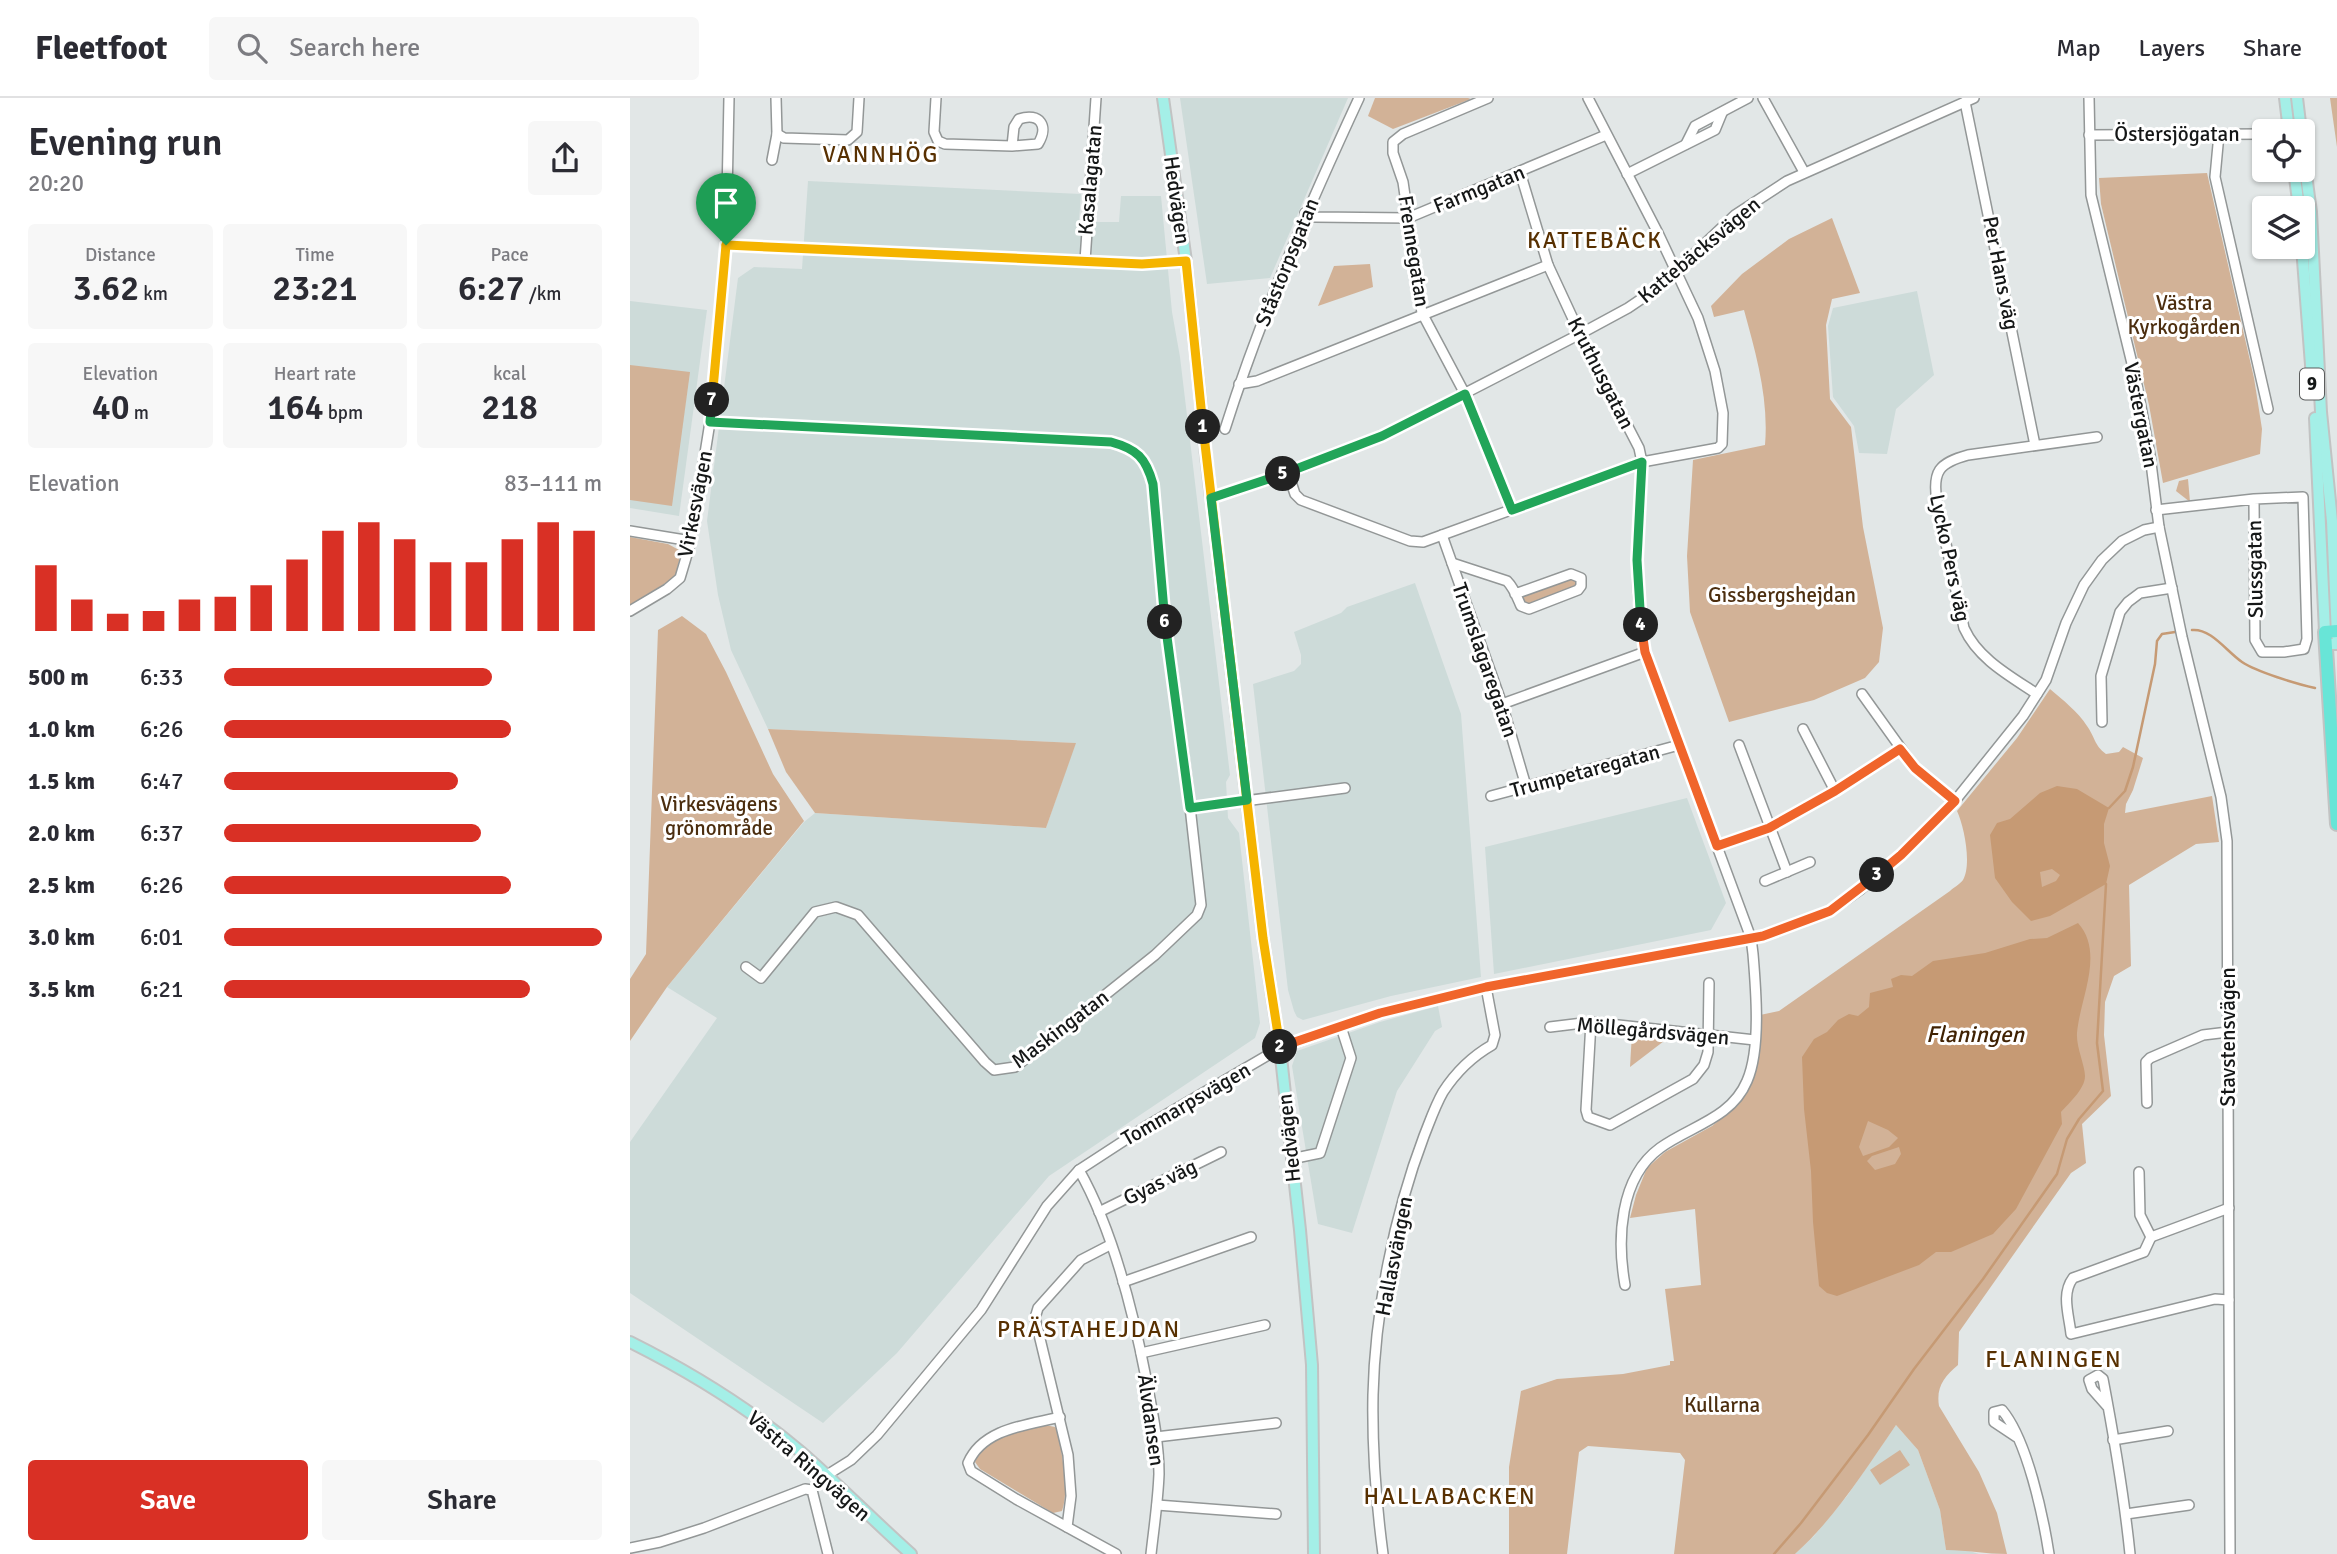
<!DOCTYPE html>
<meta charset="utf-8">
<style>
:root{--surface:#fff;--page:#f7f7f7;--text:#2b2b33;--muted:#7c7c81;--line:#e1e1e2;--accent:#d93025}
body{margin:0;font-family:Signika,sans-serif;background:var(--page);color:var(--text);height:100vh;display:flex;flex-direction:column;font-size:26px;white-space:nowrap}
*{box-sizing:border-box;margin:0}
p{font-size:23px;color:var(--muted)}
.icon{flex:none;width:38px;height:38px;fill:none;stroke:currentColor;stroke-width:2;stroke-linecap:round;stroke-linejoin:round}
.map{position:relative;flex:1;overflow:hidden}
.panel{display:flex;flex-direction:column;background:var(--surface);width:630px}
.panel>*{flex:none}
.tools{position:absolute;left:1622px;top:21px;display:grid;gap:14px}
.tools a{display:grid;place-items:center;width:63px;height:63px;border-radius:7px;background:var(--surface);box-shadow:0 2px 5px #0004;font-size:35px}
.pin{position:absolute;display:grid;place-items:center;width:60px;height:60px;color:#fff;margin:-72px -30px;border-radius:50% 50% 50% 0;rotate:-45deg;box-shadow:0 0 7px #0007}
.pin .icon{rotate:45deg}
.km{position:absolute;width:35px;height:35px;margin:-18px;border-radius:50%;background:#222;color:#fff;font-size:19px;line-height:35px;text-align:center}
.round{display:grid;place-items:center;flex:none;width:74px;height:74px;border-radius:7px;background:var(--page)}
.headline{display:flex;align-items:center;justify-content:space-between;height:119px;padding:0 28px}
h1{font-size:38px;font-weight:600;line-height:52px}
.metrics{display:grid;grid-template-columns:repeat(3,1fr);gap:10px;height:119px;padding:7px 28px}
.metrics div{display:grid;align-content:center;border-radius:7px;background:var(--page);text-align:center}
.metrics b{font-size:35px;font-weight:600}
.metrics small{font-size:19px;font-weight:400}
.metrics p{font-size:19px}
.chart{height:196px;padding:14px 28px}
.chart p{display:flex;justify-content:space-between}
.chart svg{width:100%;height:126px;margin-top:7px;stroke:var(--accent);stroke-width:6}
.action{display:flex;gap:14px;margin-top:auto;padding:14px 28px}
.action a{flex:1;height:80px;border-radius:7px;background:var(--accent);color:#fff;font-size:28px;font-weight:600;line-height:80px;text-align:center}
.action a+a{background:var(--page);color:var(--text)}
ul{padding:0 28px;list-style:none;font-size:23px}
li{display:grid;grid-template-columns:112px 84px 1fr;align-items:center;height:52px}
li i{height:18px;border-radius:9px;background:var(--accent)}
header{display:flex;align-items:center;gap:42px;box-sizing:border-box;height:98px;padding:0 35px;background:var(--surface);border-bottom:2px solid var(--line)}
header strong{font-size:33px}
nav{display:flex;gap:38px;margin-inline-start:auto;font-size:24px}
.search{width:490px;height:63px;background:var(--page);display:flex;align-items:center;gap:18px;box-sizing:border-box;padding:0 24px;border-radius:7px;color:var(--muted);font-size:26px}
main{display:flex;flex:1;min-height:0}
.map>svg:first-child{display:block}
.built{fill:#cddbd9}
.green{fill:#d2b297}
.water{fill:#c69a74;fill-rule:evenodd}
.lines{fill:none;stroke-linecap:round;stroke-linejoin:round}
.stream{stroke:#c69a74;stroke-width:2.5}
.minor-casing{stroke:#939797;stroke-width:12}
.major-casing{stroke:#c2c3c3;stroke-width:14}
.highway-casing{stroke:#c2c3c3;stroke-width:16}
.minor{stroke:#fff;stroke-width:9}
.major{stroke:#a4efe7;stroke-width:10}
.highway{stroke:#68e5d7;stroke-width:12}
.split-1-casing{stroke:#fff;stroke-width:14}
.split-2-casing{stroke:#fff;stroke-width:14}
.split-3-casing{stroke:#fff;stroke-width:14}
.split-4-casing{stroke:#fff;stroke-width:14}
.split-5-casing{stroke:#fff;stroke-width:14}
.split-6-casing{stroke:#fff;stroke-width:14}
.split-7-casing{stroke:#fff;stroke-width:14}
.split-8-casing{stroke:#fff;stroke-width:14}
.split-1{stroke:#f5b400;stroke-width:9}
.split-2{stroke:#f5b400;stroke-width:9}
.split-3{stroke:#f0652b;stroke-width:9}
.split-4{stroke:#f0652b;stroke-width:9}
.split-5{stroke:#22a559;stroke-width:9}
.split-6{stroke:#22a559;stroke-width:9}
.split-7{stroke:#22a559;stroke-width:9}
.split-8{stroke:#f5b400;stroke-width:9}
.labels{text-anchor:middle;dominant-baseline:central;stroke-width:6;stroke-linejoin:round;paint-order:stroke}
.shield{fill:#fff;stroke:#5b5d5d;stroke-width:2}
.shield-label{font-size:19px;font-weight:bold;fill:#151717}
.street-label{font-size:21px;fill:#151717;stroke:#fff}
.park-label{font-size:21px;fill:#4c2e0f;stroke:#fff}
.neighbourhood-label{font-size:23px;letter-spacing:2px;fill:#583001;stroke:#fff}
.water-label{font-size:23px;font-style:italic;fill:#402203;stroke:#fff}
</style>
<header>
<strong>Fleetfoot</strong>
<div class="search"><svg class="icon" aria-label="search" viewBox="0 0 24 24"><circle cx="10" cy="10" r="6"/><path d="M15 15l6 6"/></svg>Search here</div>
<nav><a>Map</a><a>Layers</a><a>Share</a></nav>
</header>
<main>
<section class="panel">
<div class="headline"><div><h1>Evening run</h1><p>20:20</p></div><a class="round"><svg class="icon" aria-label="share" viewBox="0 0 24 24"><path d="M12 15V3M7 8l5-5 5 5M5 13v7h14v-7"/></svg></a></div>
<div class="metrics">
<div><p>Distance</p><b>3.62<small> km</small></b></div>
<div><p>Time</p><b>23:21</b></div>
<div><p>Pace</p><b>6:27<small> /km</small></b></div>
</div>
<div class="metrics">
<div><p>Elevation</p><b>40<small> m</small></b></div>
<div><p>Heart rate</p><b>164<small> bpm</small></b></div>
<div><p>kcal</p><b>218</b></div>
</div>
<div class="chart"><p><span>Elevation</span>83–111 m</p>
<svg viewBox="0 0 160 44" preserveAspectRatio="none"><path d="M5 44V21M15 44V33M25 44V38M35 44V37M45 44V33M55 44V32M65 44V28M75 44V19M85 44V9M95 44V6M105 44V12M115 44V20M125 44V20M135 44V12M145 44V6M155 44V9"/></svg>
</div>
<ul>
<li><b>500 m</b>6:33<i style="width:71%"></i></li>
<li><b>1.0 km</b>6:26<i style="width:76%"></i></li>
<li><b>1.5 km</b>6:47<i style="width:62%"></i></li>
<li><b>2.0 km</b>6:37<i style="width:68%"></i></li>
<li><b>2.5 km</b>6:26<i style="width:76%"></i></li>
<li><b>3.0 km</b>6:01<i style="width:100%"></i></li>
<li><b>3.5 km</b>6:21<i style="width:81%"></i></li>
</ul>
<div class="action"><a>Save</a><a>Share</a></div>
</section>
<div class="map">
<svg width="1707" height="1456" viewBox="0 0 1707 1456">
<rect width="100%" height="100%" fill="#e2e7e7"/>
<g class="built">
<polygon points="550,0 718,0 640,180 577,186"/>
<polygon points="178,83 451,96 449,124 489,124 491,98 531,98 542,214 550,259 600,677 596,684 598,720 609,735 630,925 625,940 419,1078 267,1255 193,1325 0,1195 0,1044 87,920 37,889 174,724 185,715 416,730 445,645 138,631 101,552 88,497 77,423 108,180 124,169 172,171"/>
<polygon points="1287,193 1304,277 1266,311 1257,356 1229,355 1224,328 1203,299 1198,228 1203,210"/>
<polygon points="0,203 77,212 49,418 0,410"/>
<polygon points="785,485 831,616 851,879 761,898 673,922 667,919 664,913 658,892 623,586 664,573 671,566 671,557 664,534 711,515 717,509"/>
<polygon points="1057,700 1096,805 1081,832 864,876 855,749"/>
<polygon points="808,908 812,929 805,933 767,993 722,1135 688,1126 662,968 667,953 750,924"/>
<polygon points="1266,1327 1288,1352 1310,1412 1316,1452 1336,1452 1349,1456 1165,1456 1184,1438 1217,1398"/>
</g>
<g class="green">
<polygon points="745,0 838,0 841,1 763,31 738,18"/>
<polygon points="1700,0 1707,0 1707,49"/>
<polygon points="1577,75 1624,280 1632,331 1630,356 1533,385 1519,307 1471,106 1469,80"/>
<path d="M1202,120L1230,195L1202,201L1196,227L1200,301L1221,329L1233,429L1253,530L1249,564L1235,580L1184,602L1099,624L1060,514L1057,458L1063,362L1135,347C1139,301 1126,256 1114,212L1084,219L1081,208L1112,176L1159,141Z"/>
<polygon points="740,166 743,189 688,208 704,168"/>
<polygon points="0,267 60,274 42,408 0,402"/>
<polygon points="1558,381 1560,404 1546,393 1549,383"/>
<polygon points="0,439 38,446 49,452 50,459 45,479 0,508"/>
<polygon points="942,479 945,481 945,488 897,506 893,505 893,497"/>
<polygon points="52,518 76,536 96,574 143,676 174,723 37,889 0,943 0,881 16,856 28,532"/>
<path d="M1420,591C1433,602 1448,614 1457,628C1465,639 1464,647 1476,656L1489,654L1493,649L1513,660L1503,692L1496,706L1495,715L1582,698L1589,744L1566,746L1499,787L1501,868L1484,878L1475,904L1474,937L1481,998L1452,1026L1456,1065L1441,1075L1329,1234L1328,1267C1314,1279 1306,1289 1309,1308L1349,1374L1367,1415L1377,1456C1356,1456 1337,1452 1316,1452L1310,1412L1288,1352L1266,1327C1235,1372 1206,1419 1165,1456H1044L1055,1362L1050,1355L958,1348L949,1354L937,1456H879V1369L891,1293L927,1281L993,1276L1040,1267V1263H1044L1035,1191L1071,1187L1065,1111L1000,1120L1006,1097L1017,1070L1035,1054L1082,1028L1108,1007L1127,968L1130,917L1149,913L1320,793C1323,790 1330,786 1333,782C1342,766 1334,728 1327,713L1387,640Z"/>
<polygon points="138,631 446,645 416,730 185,715 156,674"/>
<polygon points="1002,935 1038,940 1000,969"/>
<path d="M415,1327L425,1329L429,1335C431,1359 440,1389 432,1413L423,1415L350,1371L345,1364C357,1337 389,1334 415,1327Z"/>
<polygon points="1270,1352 1280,1367 1250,1387 1240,1372"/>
</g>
<g class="water">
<path d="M1427,688L1447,691L1479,710L1474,726V745L1480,768L1476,786L1420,818L1401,823L1382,804L1365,780L1360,737L1367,725L1380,721L1410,695ZM1422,771L1430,777L1426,783L1412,789L1410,774Z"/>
<path d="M1448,825C1475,855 1450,900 1447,935C1446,949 1455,967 1455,978C1455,991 1439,1005 1431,1014L1432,1026L1386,1111L1363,1136L1321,1154H1306L1289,1167L1207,1198L1197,1195L1189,1188L1183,1124L1181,1073L1174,1011L1172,959L1184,941L1197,934L1208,922L1219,916L1228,918L1239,909L1240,895L1263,889L1261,881L1271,877L1282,878L1303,863L1355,855L1400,841L1417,840ZM1238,1023L1258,1032L1268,1040L1259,1049L1233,1058L1229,1049ZM1269,1049L1271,1056L1265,1066L1245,1072L1237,1063L1242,1058Z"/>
</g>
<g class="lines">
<g class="stream">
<path d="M1562,532C1581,530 1597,554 1612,564C1627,574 1667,586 1685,590"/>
<polyline points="1479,710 1495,693 1503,669 1525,566 1527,543 1532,536 1545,534"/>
<polyline points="1144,1456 1171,1425 1238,1337 1284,1271 1353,1181 1427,1076 1437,1041 1449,1021 1473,993 1467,945 1476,786"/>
</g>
<defs>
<g id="minor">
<path d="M306,0L304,34L308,43L315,46L382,48L408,46C419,28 410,14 389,21L384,29L382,48"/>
<polyline points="858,0 773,36 763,44 763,55 773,84 792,215 835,296 882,412"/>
<polyline points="1133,0 1174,74"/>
<polyline points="1459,0 1461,97 1506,282 1520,357 1529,429 1552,539 1591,699 1597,743 1600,1456"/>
<polyline points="1335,4 1405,347"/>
<polyline points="147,36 154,40 218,42 227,34 229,0"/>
<polyline points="1589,36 1585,79 1638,311"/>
<polyline points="1459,37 1634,36"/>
<polyline points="1056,46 1065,28 1118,0"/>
<polyline points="142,62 147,36 146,0"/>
<path d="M890,74L918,167L950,236L1009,350L1012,364L1007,462L1008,496L1015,554L1121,840L1123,856C1126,892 1131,951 1117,983C1101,1021 1060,1028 1030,1050C989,1080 987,1142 995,1187"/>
<polyline points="997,76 1085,32 1092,15"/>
<polyline points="675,115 685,119 778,120 976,37"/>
<polyline points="96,147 512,166 556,163"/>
<polyline points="455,163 466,0"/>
<polyline points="609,286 627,283 918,167"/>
<path d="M80,324L481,344C507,351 516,360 523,386L535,521L557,682L571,807L567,817L525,857L385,969L364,972L355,964L228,817L206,809L185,814L131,880L116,869"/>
<path d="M595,331C631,217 679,108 729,0"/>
<polyline points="658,375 665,396 671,402 780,443 793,444 1012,364 1088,350 1092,346 1093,315 1085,273 1068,220 1028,135 958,0"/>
<polyline points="581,400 658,375 752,338 950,236 998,210 1029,189 1105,117 1157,83 1344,0"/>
<polyline points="1526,412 1624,401 1673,399 1677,541 1674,551 1654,554 1632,554 1625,542 1624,401"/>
<polyline points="0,433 61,443"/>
<polyline points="812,437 872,606 896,688"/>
<path d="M822,465L877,483C884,490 887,499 891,508L899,511L948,492L951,488V480L941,476L885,496"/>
<polyline points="0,513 37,491 50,480 61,443 80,324 96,147 99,0"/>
<polyline points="1232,596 1285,670 1325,703"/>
<path d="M1407,596C1380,578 1348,561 1334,530L1307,404C1302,373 1309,365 1338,357L1467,339"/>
<polyline points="872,606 1015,554"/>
<polyline points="1472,624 1471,578 1490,514 1498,504 1510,495 1542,490"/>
<polyline points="1173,631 1205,693"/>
<polyline points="1109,647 1157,774"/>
<polyline points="861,698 1049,647"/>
<polyline points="560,710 715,690"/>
<polyline points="1087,748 1139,730 1205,693 1270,651"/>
<polyline points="1135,783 1180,764"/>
<polyline points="961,924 956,1012 958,1019 980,1027 1063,981 1074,967 1078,954 1079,885"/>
<polyline points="920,929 961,924 1125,942"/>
<polyline points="1517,1005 1516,964 1520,960 1573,937 1598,934"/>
<polyline points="661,1061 690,1055 721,960 711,929"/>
<path d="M449,1072C483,1132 503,1213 516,1280C522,1311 529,1344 529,1376C528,1403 524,1429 521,1456"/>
<path d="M1509,1074L1510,1117L1521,1139L1514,1154L1443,1180C1431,1196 1439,1217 1441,1236L1585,1201L1599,1202"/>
<polyline points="469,1114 591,1054"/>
<polyline points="1521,1139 1599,1110"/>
<polyline points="493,1184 621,1139"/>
<polyline points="511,1255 635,1227"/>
<path d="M1477,1308L1462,1291L1459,1282L1468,1277L1473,1281C1484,1339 1494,1397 1500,1456"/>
<path d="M430,1319C398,1327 353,1330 338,1365L341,1373L386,1401L486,1456"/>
<polyline points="526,1339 646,1325"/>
<path d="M1388,1340L1364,1324V1314L1372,1312C1397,1342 1413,1417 1419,1456"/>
<polyline points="1483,1342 1538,1333"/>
<polyline points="197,1377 221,1362 247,1337 351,1212 417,1108 449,1072 515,1029 650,950 750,915 856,889 1133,838 1200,813 1231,791 1271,757 1320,709 1393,618 1416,582 1436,525 1454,487 1472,462 1492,443 1514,432 1529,429"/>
<polyline points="527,1407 646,1416"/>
<polyline points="1496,1416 1559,1407"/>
<polyline points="437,1429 441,1398 438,1357 405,1220 408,1210 451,1162 480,1147"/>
<polyline points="0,1450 30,1444 74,1430 175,1391 182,1392 198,1456"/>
<path d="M753,1456C746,1403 742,1351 743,1297C745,1213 764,1117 794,1038C800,1023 805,1008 813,994C826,974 841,959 862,947L865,937L856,889"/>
</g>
<g id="major">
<polyline points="533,0 556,163 576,357 633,840 650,950 670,1132 682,1267 684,1456"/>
<polyline points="1655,0 1659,33"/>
<polyline points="1667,0 1671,33"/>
<polyline points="1673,54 1681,114 1691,314 1702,423 1707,538"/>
<polyline points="1664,72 1669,110"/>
<polyline points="1672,149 1683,293"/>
<polyline points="1685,320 1695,534"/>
<polyline points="1696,546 1707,546"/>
<path d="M0,1244C60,1274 120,1311 171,1354C209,1387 244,1423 281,1456"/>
</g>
<polyline id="highway" points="1707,533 1695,534 1707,726"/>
</defs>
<use href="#minor" class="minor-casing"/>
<use href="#major" class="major-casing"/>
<use href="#highway" class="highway-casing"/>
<use href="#minor" class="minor"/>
<use href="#major" class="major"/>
<use href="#highway" class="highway"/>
</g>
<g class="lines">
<defs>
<polyline id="split-1" points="96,147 512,166 556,163 573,329"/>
<polyline id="split-2" points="573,329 633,840 650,949"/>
<polyline id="split-3" points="650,949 750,915 856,889 1133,838 1200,813 1247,777"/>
<polyline id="split-4" points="1011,527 1015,554 1087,748 1139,730 1205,693 1270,651 1285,670 1325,703 1271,757 1247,777"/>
<polyline id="split-5" points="653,376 752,338 835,296 882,412 1012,364 1007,462 1011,527"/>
<polyline id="split-6" points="535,524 560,710 617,702 581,400 653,376"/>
<path id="split-7" d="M82,302L80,324L481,344C507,351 516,360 523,386L535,524"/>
<polyline id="split-8" points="82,302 96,147"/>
</defs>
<use href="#split-1" class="split-1-casing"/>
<use href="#split-2" class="split-2-casing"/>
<use href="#split-3" class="split-3-casing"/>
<use href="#split-4" class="split-4-casing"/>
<use href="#split-5" class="split-5-casing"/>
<use href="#split-6" class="split-6-casing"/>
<use href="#split-7" class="split-7-casing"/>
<use href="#split-8" class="split-8-casing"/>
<use href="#split-1" class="split-1"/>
<use href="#split-2" class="split-2"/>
<use href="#split-3" class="split-3"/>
<use href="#split-4" class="split-4"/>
<use href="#split-5" class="split-5"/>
<use href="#split-6" class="split-6"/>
<use href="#split-7" class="split-7"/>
<use href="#split-8" class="split-8"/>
</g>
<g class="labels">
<rect class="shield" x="1670" y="270.5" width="24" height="31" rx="5"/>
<g class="shield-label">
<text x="1682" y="286">9</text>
</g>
<g class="street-label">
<text x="1547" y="36">Östersjögatan</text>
<text transform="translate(460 82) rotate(-85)">Kasalagatan</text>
<text transform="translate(849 91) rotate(-22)">Farmgatan</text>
<text transform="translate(547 102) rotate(82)">Hedvägen</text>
<text transform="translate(1069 152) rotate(-40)">Kattebäcksvägen</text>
<text transform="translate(784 153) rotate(81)">Frennegatan</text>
<text transform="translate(657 164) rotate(-68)">Ståstorpsgatan</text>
<text transform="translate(1371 175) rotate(79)">Per Hans väg</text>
<text transform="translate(971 275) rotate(63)">Kruthusgatan</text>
<text transform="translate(1511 317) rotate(79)">Västergatan</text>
<text transform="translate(65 406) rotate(-79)">Virkesvägen</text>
<text transform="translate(1320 460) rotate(78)">Lycko Pers väg</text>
<text transform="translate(1625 471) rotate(-91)">Slussgatan</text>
<text transform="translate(855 562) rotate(71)">Trumslagaregatan</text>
<text transform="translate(955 673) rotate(-15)">Trumpetaregatan</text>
<text transform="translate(430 931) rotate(-37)">Maskingatan</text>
<text transform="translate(1023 933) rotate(5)">Möllegårdsvägen</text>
<text transform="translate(1598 939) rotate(-90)">Stavstensvägen</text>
<text transform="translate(556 1006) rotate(-30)">Tommarpsvägen</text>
<text transform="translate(659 1040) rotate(-96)">Hedvägen</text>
<text transform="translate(530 1084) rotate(-26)">Gyas väg</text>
<text transform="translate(764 1158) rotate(-79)">Hallasvängen</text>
<text transform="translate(521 1322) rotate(82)">Älvdansen</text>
<text transform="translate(179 1368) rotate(41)">Västra Ringvägen</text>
</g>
<g class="park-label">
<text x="1554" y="205">Västra<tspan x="1554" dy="24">Kyrkogården</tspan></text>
<text x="1152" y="497">Gissbergshejdan</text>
<text x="89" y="706">Virkesvägens<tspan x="89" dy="24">grönområde</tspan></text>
<text x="1092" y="1307">Kullarna</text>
</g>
<g class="neighbourhood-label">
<text x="251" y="56">VANNHÖG</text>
<text x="965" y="142">KATTEBÄCK</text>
<text x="459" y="1231">PRÄSTAHEJDAN</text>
<text x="1424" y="1261">FLANINGEN</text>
<text x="820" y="1398">HALLABACKEN</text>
</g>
<g class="water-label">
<text x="1345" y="936">Flaningen</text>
</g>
</g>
</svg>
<div class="tools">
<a><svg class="icon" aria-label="locate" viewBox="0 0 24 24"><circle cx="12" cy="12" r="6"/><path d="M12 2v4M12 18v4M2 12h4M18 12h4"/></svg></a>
<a><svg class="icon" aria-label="layers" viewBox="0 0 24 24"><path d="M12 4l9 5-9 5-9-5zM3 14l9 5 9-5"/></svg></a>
</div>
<div class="pin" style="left:96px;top:147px;background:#1e9e55"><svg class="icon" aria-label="arrive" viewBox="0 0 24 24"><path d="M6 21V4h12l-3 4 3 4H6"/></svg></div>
<b class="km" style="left:573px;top:329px">1</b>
<b class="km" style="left:650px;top:949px">2</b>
<b class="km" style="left:1247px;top:777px">3</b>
<b class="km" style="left:1011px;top:527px">4</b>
<b class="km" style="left:653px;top:376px">5</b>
<b class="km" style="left:535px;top:524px">6</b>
<b class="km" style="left:82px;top:302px">7</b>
</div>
</main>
